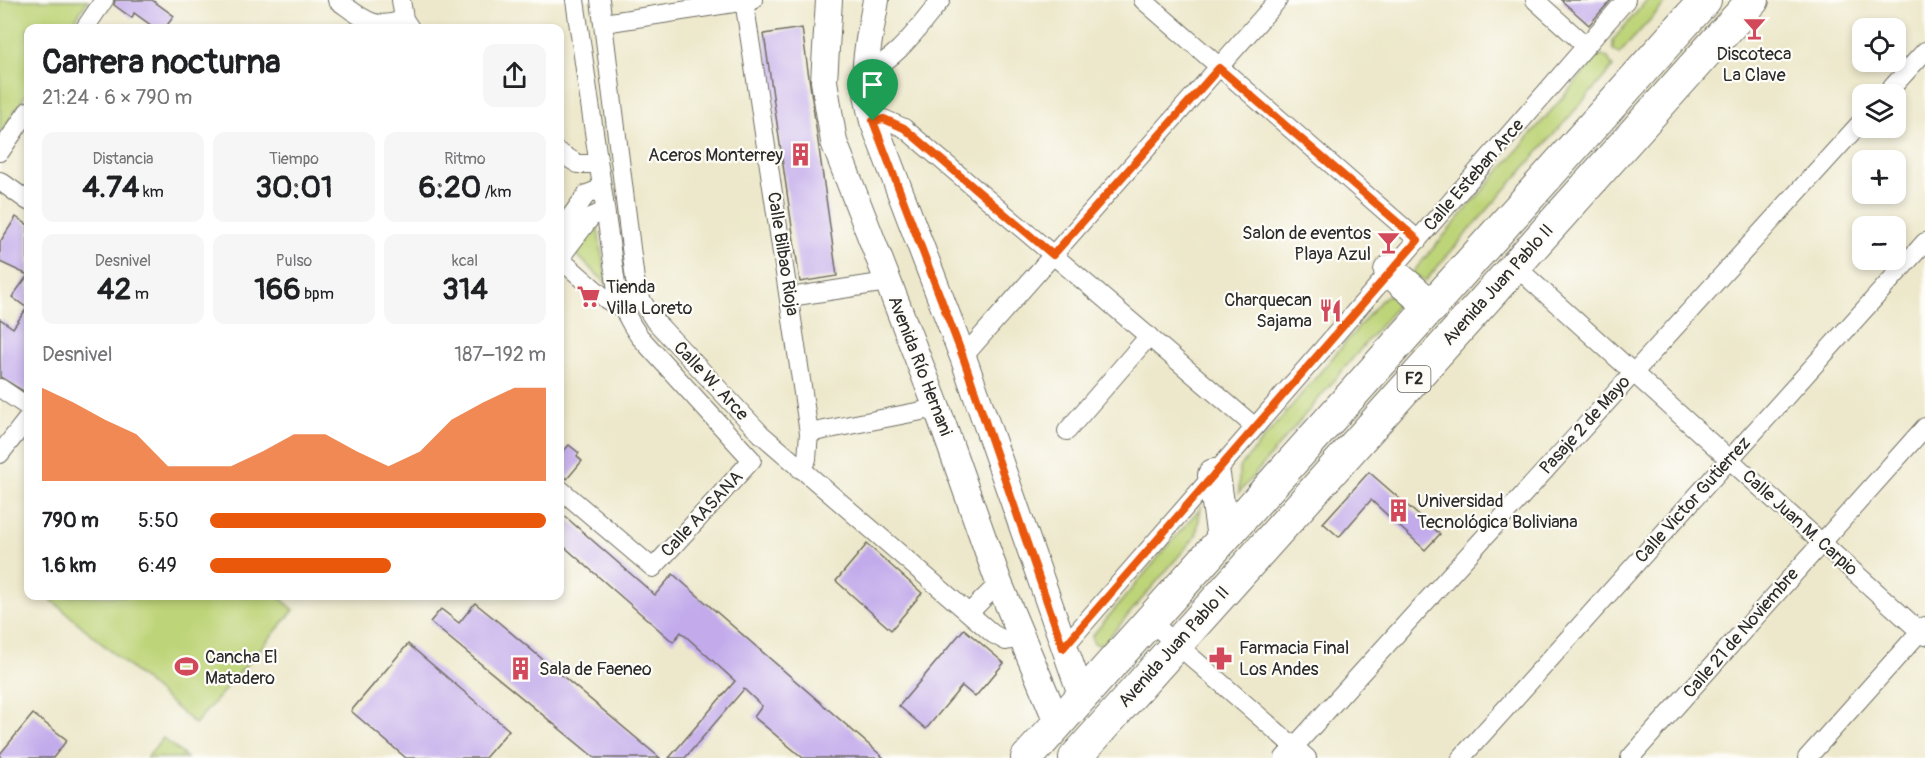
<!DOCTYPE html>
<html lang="es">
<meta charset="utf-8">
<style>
:root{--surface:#fff;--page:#f6f6f6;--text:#202124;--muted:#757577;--accent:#ea580c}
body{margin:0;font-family:Pangolin,sans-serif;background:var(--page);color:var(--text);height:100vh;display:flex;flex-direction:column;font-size:22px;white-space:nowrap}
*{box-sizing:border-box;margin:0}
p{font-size:20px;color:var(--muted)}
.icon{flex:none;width:33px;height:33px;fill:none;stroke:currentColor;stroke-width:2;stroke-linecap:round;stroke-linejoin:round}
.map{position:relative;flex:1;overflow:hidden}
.details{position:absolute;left:24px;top:24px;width:540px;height:576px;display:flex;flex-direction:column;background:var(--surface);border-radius:12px;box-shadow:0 3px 9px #0003}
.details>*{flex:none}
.buttons{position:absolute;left:1852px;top:18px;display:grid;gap:12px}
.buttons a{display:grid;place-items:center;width:54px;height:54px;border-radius:12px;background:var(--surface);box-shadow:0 3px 9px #0003;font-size:30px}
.pin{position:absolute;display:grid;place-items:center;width:51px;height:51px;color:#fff;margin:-62px -26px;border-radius:50% 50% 50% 0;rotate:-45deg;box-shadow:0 0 6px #0007}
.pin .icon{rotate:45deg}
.round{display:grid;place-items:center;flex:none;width:63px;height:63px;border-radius:12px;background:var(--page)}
.head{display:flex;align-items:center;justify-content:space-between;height:102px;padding:0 18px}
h1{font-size:33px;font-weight:700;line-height:45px}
.metrics{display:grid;grid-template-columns:repeat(3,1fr);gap:9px;height:102px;padding:6px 18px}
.metrics div{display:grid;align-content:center;border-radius:12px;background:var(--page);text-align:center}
.metrics b{font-size:30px;font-weight:700}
.metrics small{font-size:16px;font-weight:400}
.metrics p{font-size:16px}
.chart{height:168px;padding:12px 18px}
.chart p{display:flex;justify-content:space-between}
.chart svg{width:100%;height:108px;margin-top:6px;fill:var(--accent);opacity:.7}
ul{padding:0 18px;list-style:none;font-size:20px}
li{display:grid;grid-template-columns:96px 72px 1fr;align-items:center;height:45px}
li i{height:15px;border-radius:8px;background:var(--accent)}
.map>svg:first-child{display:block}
.green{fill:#bed478;stroke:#748052;stroke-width:1.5}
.building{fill:#c2aaeb}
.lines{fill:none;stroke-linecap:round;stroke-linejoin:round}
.street-casing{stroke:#6f6d63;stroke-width:20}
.secondary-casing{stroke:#6f6d63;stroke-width:28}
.highway-casing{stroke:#6f6d63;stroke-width:34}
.street{stroke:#fff;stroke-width:18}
.secondary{stroke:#fff;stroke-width:26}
.highway{stroke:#fff;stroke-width:32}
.route-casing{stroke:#fff;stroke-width:12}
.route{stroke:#ea580c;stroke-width:8}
.labels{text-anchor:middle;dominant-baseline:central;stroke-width:4.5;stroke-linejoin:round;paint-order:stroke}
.shield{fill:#fdfcf7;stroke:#6a6a68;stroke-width:1.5}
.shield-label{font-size:16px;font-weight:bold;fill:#2b2b2b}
.poi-label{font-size:18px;fill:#2b2b2b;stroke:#fdfcf7;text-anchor:start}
.street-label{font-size:18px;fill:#2b2b2b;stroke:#fdfcf7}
</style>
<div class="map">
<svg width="1925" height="758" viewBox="0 0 1925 758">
<rect width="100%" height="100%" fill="#fdfcf7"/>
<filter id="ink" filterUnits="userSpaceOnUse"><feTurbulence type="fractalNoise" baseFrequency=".0167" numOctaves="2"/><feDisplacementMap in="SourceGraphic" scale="12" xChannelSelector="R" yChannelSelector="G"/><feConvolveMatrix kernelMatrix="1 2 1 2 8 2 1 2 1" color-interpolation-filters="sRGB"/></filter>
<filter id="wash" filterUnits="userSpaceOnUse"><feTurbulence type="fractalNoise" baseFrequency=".008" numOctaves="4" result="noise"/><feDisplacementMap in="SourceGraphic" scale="24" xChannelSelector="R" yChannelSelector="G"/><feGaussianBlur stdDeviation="1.35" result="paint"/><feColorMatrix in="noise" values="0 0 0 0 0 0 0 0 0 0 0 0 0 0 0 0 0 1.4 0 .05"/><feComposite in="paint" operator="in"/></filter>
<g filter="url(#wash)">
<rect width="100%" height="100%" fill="#ede8cb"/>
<g class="green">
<polygon points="0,0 88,0 70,28 28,28 28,91 0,134"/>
<polygon points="1647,0 1668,0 1619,54 1613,50 1613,40"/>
<polygon points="1599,55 1608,58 1613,67 1425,281 1412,273"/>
<polygon points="596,219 607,284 573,251"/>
<polygon points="1389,295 1394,297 1396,307 1239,493 1239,468 1384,297"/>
<polygon points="1201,507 1196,536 1104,643 1098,645 1093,642 1092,636"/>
<polygon points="47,596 278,596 294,610 195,724"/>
<polygon points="163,738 187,758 147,758"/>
</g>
<g id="blocks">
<g class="building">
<polygon points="115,0 152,0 174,16 165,28 155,28 134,13 132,18 114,5"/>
<polygon points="1561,0 1611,0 1589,25"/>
<polygon points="802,28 837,276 800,282 764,34"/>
<polygon points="16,217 28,225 28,394 0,377 0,319 13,328 27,308 12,297 28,275 0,262 0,242"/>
<polygon points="569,445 579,453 577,456 582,461 567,479 560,473 560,455"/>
<polygon points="1369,472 1440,534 1425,550 1371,500 1339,537 1323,523"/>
<polygon points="560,512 655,595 673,574 884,758 803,758 754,717 762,706 744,689 685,758 669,758 735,681 681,632 673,642 560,543"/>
<polygon points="867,544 922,593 891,630 836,581"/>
<polygon points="475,603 496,620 660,758 595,758 430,622 441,609 459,623"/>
<polygon points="964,629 1004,663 975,697 962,686 926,729 899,706"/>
<polygon points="408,644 509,730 485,758 406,758 351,711"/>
<polygon points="33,714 67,740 53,758 0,758 0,754"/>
</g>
</g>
</g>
<g filter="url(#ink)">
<use href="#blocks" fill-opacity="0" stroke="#6f6d63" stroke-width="1.5"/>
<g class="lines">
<defs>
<g id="street">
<path d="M337,0C361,17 374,32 404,19"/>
<polyline points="401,0 404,19 410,28"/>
<polyline points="600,0 635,280 642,301 654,320 761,434 993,634 1006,641 1022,638"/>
<polyline points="744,0 809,433 807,459 800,469"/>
<polyline points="1143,0 1418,240"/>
<polyline points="1535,0 1586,46"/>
<polyline points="604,23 753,0"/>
<polyline points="85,28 104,0"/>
<path d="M864,69C892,68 923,21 941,0"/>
<polyline points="1886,94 1925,51"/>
<polyline points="873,121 884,119 904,128 1255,427"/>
<polyline points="0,152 28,111"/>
<polyline points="560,153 578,164 598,164"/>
<polyline points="0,181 28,201"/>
<polyline points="560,231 587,194 602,188"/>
<polyline points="560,258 591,217 605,211"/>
<polyline points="560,259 607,300 616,305 628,304"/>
<polyline points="1515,266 1925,636"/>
<polyline points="790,297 887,282"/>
<polyline points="963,357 1278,0"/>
<polyline points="0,388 28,407"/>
<polyline points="1067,431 1149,336"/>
<polyline points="809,433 937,408"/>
<polyline points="0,454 28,418"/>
<path d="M560,489L653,568L752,460L639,336C629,322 622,308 617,291L575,0"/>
<polyline points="969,613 999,583"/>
<polyline points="1150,621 1307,758"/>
<polyline points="1063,648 1626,0"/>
<polyline points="1284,758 1863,120"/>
<polyline points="1461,758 1925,242"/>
<polyline points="1630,758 1925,427"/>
<polyline points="1807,758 1925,626"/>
</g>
<g id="secondary">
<polyline points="829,0 824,81 834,142 937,408 999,583 1058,724"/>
<path d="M876,0C868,48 859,73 873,121L963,357L1082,697"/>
</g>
<g id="highway">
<polyline points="1390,271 1432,307"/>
<polyline points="1214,475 1223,538"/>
<polyline points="1027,758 1705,0"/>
<polyline points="1075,758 1753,0"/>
</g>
</defs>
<use href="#street" class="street-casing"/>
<use href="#secondary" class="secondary-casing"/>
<use href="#highway" class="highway-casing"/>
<use href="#street" class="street"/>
<use href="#secondary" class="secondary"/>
<use href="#highway" class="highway"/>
</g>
</g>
<g class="lines" filter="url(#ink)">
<defs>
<polygon id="route" points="1219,68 1418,240 1063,648 963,357 873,121 884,119 904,128 1053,255"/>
</defs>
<use href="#route" class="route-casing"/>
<use href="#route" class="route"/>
</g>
<defs>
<symbol id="bar-bare" viewBox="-9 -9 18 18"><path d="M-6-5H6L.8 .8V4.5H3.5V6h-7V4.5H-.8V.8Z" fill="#d1495b" stroke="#fdfcf7" stroke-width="2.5" paint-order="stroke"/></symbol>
<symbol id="building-bare" viewBox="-9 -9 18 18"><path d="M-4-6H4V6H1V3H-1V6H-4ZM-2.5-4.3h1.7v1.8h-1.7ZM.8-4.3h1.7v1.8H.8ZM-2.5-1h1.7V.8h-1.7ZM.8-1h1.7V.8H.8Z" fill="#d1495b" stroke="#fdfcf7" stroke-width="2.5" paint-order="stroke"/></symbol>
<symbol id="supermarket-bare" viewBox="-9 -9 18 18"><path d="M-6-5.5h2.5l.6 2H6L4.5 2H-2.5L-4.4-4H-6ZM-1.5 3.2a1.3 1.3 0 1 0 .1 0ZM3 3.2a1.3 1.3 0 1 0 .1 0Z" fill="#d1495b" stroke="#fdfcf7" stroke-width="2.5" paint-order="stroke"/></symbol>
<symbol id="restaurant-bare" viewBox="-9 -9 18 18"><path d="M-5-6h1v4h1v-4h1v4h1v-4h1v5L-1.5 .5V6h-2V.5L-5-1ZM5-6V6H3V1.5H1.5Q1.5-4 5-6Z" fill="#d1495b" stroke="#fdfcf7" stroke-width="2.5" paint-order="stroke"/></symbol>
<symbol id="pharmacy-bare" viewBox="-9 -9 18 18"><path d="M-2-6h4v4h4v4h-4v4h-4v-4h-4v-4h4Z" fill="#d1495b" stroke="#fdfcf7" stroke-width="2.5" paint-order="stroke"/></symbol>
<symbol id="stadium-bare" viewBox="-9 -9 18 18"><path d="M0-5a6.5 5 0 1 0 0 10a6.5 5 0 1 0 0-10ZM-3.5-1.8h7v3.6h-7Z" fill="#d1495b" stroke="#fdfcf7" stroke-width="2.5" paint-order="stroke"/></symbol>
</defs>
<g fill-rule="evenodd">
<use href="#bar-bare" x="1738" y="12" width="33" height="33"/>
<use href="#building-bare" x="784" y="138" width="33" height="33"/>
<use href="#bar-bare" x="1372" y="226" width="33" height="33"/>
<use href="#supermarket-bare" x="572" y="280" width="33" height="33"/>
<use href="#restaurant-bare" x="1314" y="294" width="33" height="33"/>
<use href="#building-bare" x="1382" y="494" width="33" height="33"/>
<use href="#pharmacy-bare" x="1204" y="642" width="33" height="33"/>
<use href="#stadium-bare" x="170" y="650" width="33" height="33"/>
<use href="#building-bare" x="504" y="652" width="33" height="33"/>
</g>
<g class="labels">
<rect class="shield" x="1397.5" y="366" width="33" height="26" rx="4.5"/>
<g class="shield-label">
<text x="1414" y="379">F2</text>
</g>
<g class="poi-label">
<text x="1754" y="54" text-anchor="middle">Discoteca<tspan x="1754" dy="21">La Clave</tspan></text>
<text x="783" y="155" text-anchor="end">Aceros Monterrey</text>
<text x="1371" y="233" text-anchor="end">Salon de eventos<tspan x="1371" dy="21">Playa Azul</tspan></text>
<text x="606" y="287">Tienda<tspan x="606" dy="21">Villa Loreto</tspan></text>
<text x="1312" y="300" text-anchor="end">Charquecan<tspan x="1312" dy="21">Sajama</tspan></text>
<text x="1417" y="501">Universidad<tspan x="1417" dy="21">Tecnológica Boliviana</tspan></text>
<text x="1239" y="648">Farmacia Final<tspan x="1239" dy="21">Los Andes</tspan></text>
<text x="205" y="657">Cancha El<tspan x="205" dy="21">Matadero</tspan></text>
<text x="539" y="669">Sala de Faeneo</text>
</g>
<g class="street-label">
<text transform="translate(1474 175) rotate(-49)">Calle Esteban Arce</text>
<text transform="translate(783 254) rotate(81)">Calle Bilbao Rioja</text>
<text transform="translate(1498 285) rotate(-48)">Avenida Juan Pablo II</text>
<text transform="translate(920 366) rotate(69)">Avenida Río Hernani</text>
<text transform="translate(711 381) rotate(47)">Calle W. Arce</text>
<text transform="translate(1585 425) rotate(-48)">Pasaje 2 de Mayo</text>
<text transform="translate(1693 500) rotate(-48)">Calle Victor Gutierrez</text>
<text transform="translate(702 514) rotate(-47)">Calle AASANA</text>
<text transform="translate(1800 523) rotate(42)">Calle Juan M. Carpio</text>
<text transform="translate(1741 633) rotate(-49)">Calle 21 de Noviembre</text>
<text transform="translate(1174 647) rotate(-48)">Avenida Juan Pablo II</text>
</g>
</g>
</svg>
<div class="buttons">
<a><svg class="icon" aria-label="locate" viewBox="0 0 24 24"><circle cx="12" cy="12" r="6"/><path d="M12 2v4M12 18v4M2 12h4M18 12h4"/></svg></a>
<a><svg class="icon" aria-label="layers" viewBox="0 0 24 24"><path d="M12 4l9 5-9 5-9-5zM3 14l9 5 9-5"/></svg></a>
<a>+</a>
<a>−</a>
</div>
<div class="pin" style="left:873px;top:121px;background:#1e9e55"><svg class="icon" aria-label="arrive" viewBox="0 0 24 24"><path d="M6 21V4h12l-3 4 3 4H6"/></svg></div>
<section class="details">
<div class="head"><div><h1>Carrera nocturna</h1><p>21:24 · 6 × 790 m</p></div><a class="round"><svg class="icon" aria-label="share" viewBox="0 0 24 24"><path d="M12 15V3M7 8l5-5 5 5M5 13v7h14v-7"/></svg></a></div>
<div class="metrics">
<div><p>Distancia</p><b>4.74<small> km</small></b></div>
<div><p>Tiempo</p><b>30:01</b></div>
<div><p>Ritmo</p><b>6:20<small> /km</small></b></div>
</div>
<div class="metrics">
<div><p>Desnivel</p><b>42<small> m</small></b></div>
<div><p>Pulso</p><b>166<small> bpm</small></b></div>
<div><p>kcal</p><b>314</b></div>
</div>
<div class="chart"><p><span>Desnivel</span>187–192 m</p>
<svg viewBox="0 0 160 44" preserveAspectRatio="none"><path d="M0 44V6L10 12L20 19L30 25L40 38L50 38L60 38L70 32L80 25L90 25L100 32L110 38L120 32L130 19L140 12L150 6L160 6V44z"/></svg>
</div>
<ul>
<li><b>790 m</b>5:50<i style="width:100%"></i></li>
<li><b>1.6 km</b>6:49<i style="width:54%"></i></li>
</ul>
</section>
</div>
